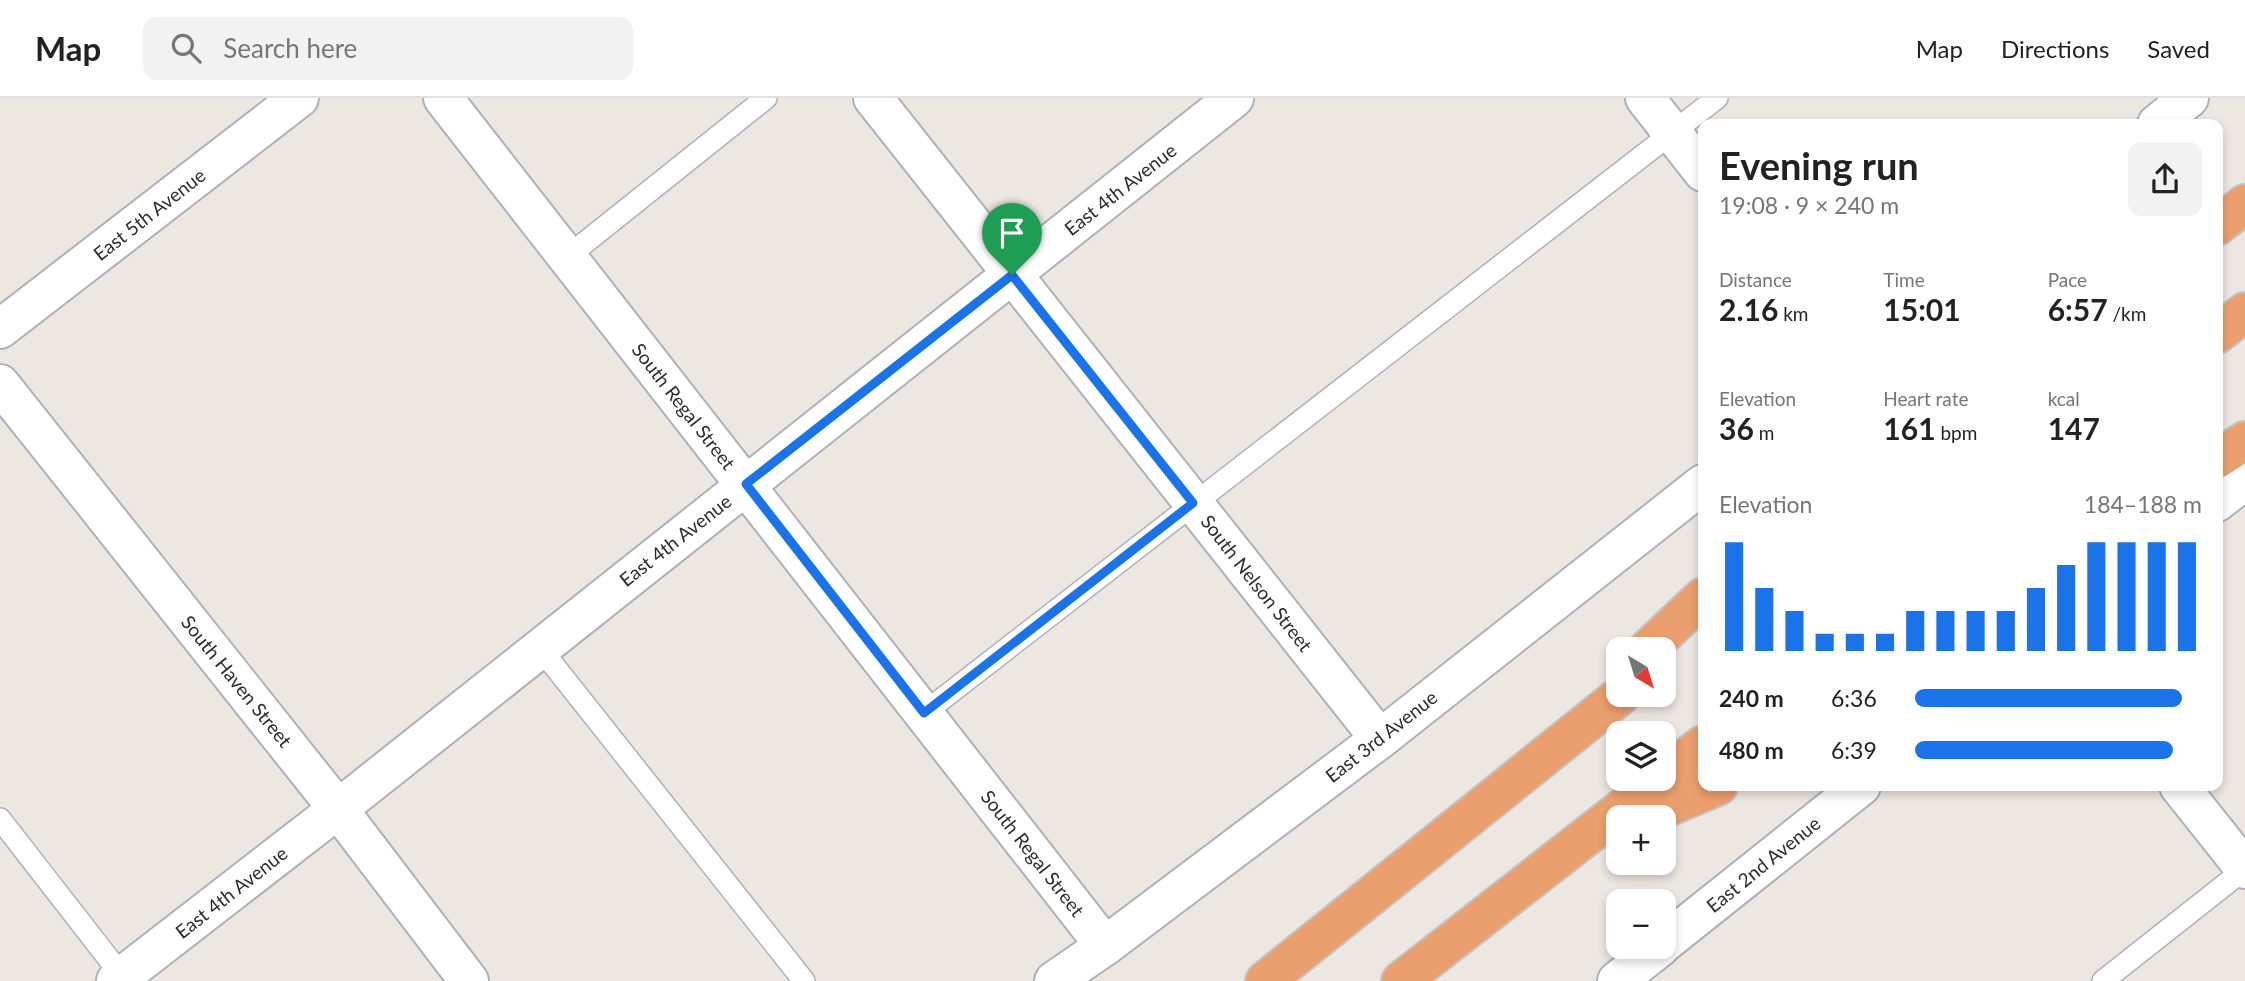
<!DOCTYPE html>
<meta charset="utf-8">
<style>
:root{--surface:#fff;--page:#f2f2f2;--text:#222;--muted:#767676;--line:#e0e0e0;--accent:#1a73e8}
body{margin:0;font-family:Lato,sans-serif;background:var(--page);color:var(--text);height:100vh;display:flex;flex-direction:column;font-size:26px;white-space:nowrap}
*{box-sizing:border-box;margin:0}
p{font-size:23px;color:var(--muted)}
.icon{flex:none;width:38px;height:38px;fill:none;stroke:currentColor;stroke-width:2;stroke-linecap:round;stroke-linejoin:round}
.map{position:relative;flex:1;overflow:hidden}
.side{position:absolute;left:1698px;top:21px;width:525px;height:672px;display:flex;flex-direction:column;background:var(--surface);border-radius:14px;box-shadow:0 4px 10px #0003}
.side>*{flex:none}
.needle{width:46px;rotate:142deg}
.tools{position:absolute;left:1606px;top:539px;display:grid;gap:14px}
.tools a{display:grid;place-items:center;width:70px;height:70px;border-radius:14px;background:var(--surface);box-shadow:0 4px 10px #0003;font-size:35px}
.pin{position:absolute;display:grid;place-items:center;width:60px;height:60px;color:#fff;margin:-72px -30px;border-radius:50% 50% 50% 0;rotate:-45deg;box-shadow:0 0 7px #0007}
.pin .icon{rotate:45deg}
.round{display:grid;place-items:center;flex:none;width:74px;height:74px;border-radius:14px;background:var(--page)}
.summary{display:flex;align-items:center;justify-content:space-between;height:119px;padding:0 21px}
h1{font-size:38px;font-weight:700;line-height:52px}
.metrics{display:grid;grid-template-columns:repeat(3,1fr);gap:10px;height:119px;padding:7px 21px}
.metrics div{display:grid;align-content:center}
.metrics b{font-size:30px;font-weight:700}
.metrics small{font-size:19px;font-weight:400}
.metrics p{font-size:19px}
.chart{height:196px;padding:14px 21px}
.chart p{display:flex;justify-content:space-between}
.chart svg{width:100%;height:126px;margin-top:7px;stroke:var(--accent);stroke-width:6}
ul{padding:0 21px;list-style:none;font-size:23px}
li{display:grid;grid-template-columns:112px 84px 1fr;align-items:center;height:52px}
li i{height:18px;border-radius:9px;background:var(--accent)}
header{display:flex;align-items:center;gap:42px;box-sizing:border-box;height:98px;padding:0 35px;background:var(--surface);border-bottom:2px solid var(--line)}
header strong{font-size:33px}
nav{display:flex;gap:38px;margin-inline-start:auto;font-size:24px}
.search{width:490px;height:63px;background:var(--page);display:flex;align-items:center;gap:18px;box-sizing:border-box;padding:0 24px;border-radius:14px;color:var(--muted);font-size:26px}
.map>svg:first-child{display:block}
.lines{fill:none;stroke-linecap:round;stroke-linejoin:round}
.lane-casing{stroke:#aeb0b7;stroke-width:24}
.street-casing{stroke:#aeb0b7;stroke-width:42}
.secondary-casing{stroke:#aeb0b7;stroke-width:42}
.highway-casing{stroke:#c4c4c4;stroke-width:42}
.lane{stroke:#fff;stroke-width:21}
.street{stroke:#fff;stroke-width:38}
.secondary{stroke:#fff;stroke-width:38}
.highway{stroke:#ec9f6e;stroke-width:38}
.route-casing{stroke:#fff;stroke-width:14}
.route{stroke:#1a73e8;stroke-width:9}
.labels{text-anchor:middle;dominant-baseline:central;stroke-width:5;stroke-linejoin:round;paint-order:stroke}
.street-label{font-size:19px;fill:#2d2d2d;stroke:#fff}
</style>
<header>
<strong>Map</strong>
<div class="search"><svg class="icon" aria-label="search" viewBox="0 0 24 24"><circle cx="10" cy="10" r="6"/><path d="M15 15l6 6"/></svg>Search here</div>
<nav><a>Map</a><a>Directions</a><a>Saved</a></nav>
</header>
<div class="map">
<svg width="2245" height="883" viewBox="0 0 2245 883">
<rect width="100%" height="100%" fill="#ede7e2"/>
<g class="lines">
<defs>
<g id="lane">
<polyline points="567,159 766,0"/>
<polyline points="540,550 804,883"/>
<polyline points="924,615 1717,0"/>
<polyline points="0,721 126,883"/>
<polyline points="2103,883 2245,771"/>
</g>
<g id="street">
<polyline points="443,0 1105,848"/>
<polyline points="873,0 1380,641"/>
<polyline points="1645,0 1703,74"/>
<polyline points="0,286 338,711 469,883"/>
<polyline points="2179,688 2245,771"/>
<polyline points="116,883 338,711 1234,0"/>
</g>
<g id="secondary">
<polyline points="2157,26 2189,0"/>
<polyline points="0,231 299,0"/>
<polyline points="2217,404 2245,382"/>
<polyline points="1664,845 1861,688"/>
<polyline points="1054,883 1105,848 1380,641 1703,386"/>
<polyline points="1617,883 1660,849"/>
</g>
<g id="highway">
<polyline points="2217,128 2245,106"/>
<polyline points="2217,236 2245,214"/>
<polyline points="2217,361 2245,343"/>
<polyline points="1648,551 1703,499"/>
<polyline points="1664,677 1703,647"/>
<polyline points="1644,719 1718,688"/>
<polyline points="1265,883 1621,597"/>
<polyline points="1401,883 1660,681"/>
</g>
</defs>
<use href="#lane" class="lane-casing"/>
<use href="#street" class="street-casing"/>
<use href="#secondary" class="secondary-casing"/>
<use href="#highway" class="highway-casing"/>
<use href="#lane" class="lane"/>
<use href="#street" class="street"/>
<use href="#secondary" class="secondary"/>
<use href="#highway" class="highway"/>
</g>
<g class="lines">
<defs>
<polygon id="route" points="1012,177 1193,405 924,615 746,386"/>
</defs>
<use href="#route" class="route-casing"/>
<use href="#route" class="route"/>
</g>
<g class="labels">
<g class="street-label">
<text transform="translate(1120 91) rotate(-38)">East 4th Avenue</text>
<text transform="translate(149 116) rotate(-38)">East 5th Avenue</text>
<text transform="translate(684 308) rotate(52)">South Regal Street</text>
<text transform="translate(675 442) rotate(-38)">East 4th Avenue</text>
<text transform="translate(1257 485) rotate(52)">South Nelson Street</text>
<text transform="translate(237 583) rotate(51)">South Haven Street</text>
<text transform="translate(1381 638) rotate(-38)">East 3rd Avenue</text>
<text transform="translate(1033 755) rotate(52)">South Regal Street</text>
<text transform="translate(1763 766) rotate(-39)">East 2nd Avenue</text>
<text transform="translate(231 794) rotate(-38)">East 4th Avenue</text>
</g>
</g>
</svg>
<div class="tools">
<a><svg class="needle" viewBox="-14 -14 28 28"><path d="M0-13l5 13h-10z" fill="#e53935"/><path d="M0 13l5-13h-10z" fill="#767676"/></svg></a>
<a><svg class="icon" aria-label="layers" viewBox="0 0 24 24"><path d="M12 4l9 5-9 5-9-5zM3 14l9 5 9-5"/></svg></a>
<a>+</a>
<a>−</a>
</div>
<div class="pin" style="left:1012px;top:177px;background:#1e9e55"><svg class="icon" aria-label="arrive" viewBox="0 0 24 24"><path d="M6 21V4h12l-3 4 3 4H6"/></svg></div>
<section class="side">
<div class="summary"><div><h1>Evening run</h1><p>19:08 · 9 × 240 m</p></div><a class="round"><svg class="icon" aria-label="share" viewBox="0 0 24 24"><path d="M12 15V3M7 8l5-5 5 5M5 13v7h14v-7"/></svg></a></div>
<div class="metrics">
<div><p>Distance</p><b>2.16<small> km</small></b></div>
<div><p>Time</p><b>15:01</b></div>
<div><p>Pace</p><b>6:57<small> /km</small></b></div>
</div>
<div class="metrics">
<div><p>Elevation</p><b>36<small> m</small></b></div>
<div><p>Heart rate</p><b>161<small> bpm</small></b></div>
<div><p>kcal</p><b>147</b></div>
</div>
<div class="chart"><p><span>Elevation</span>184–188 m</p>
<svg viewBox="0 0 160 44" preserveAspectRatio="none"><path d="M5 44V6M15 44V22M25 44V30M35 44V38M45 44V38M55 44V38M65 44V30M75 44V30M85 44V30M95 44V30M105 44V22M115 44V14M125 44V6M135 44V6M145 44V6M155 44V6"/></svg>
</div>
<ul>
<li><b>240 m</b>6:36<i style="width:93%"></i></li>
<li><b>480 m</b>6:39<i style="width:90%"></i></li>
</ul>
</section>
</div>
